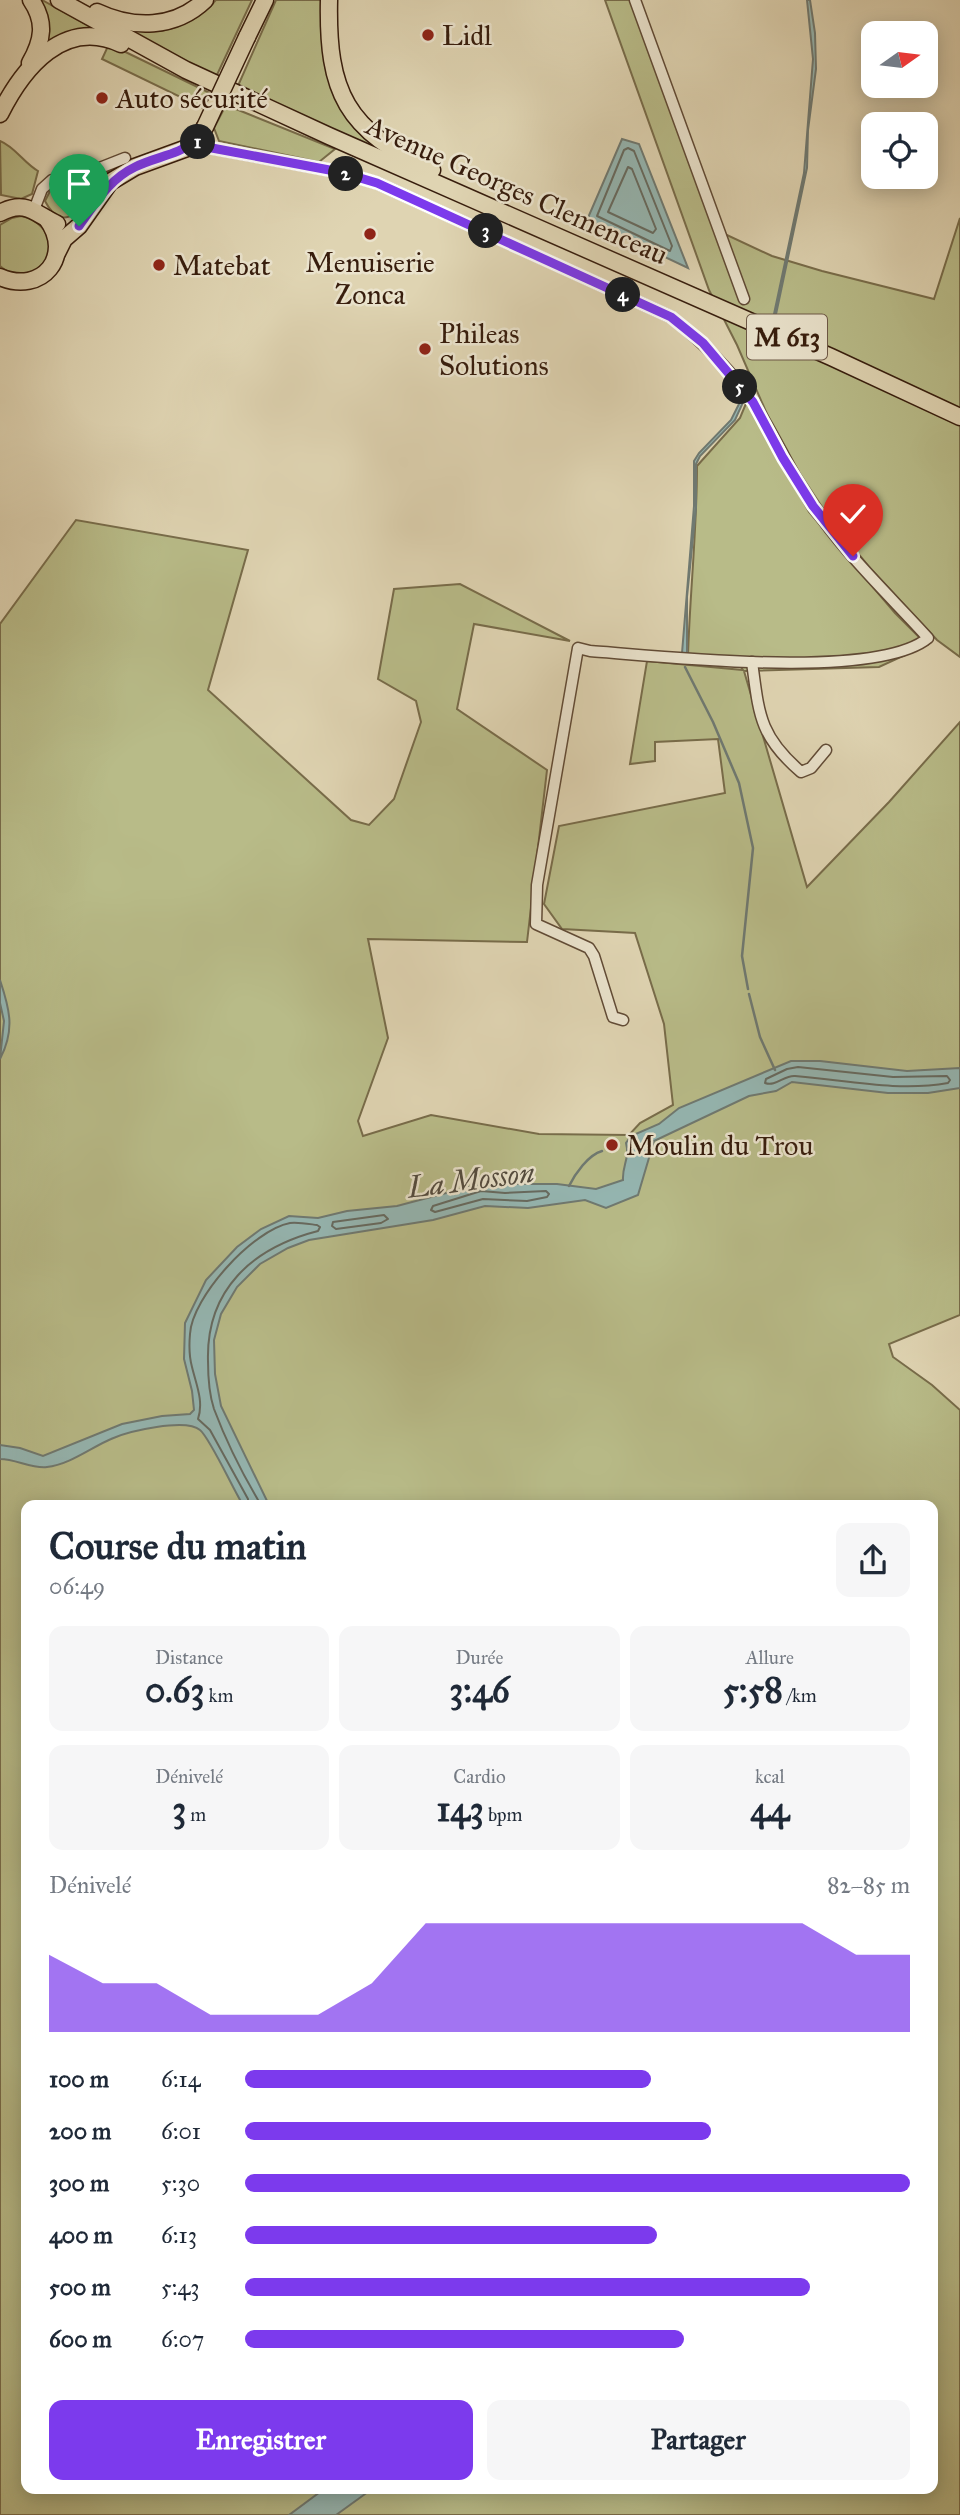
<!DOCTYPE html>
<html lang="fr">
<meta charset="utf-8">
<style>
:root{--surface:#fff;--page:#f6f6f7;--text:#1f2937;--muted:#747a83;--accent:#7c3aed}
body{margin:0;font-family:"IM FELL Great Primer",serif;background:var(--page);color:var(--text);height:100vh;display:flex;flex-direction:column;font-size:26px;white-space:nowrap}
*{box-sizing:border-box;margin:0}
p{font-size:23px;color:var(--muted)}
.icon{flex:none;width:38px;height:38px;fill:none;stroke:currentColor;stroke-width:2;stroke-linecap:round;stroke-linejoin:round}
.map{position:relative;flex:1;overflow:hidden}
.side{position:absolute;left:21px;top:1500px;width:917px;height:994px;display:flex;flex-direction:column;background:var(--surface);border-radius:14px;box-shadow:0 4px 18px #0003}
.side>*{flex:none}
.needle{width:46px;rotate:76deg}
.buttons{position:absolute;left:861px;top:21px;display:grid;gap:14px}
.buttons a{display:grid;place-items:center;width:77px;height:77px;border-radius:14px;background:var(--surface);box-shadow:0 4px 18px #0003;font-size:35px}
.pin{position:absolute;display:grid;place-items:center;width:60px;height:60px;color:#fff;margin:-72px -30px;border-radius:50% 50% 50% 0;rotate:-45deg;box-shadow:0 0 7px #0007}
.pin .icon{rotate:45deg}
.km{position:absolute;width:35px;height:35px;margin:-18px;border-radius:50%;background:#222;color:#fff;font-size:19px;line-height:35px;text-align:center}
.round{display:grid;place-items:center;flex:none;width:74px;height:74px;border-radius:14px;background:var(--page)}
.headline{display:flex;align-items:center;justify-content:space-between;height:119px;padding:0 28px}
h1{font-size:38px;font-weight:700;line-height:52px}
.figures{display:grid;grid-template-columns:repeat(3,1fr);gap:10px;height:119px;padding:7px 28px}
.figures div{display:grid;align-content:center;border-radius:14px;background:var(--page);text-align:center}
.figures b{font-size:35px;font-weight:700}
.figures small{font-size:19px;font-weight:400}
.figures p{font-size:19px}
.chart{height:196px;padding:14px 28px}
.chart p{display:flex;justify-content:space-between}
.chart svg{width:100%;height:126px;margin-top:7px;fill:var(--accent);opacity:.7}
.action{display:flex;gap:14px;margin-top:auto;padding:14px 28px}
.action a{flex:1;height:80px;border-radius:14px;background:var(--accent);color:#fff;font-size:28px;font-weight:700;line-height:80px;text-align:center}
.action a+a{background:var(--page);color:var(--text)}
ul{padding:0 28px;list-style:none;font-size:23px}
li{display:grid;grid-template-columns:112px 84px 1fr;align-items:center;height:52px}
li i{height:18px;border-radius:9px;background:var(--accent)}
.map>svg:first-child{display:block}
.green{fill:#b8bb88;stroke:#786c4a;stroke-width:2;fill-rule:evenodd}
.water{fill:#95b7b3;stroke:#6f7971;stroke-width:2}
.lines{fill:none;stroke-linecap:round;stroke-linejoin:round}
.shore{stroke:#666a60;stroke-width:2}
.stream{stroke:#6f7971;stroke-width:2.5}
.street-casing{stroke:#614b36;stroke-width:13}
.primary-casing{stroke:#371d0d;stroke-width:19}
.street{stroke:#eae3cd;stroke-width:10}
.primary{stroke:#dfd4b2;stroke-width:16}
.primary-bridge-casing{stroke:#371d0d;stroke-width:19;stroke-linecap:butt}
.primary-bridge{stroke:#dfd4b2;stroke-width:16}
.route-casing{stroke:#fff;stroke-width:14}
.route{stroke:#7c3aed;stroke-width:9}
.poi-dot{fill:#8f2418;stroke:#eae3cd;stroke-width:2.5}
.labels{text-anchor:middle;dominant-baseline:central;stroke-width:5;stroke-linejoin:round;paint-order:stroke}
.shield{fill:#eae3cd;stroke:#6d5847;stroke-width:2}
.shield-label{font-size:26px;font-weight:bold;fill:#371d0d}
.poi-label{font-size:28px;fill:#371d0d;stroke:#eae3cd;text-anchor:start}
.street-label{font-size:28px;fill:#371d0d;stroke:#eae3cd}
.water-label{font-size:30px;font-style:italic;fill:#534b3f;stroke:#eae3cd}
</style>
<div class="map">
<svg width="960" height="2515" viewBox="0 0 960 2515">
<rect width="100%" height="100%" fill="#dfd4b2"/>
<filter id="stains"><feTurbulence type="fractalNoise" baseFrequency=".00286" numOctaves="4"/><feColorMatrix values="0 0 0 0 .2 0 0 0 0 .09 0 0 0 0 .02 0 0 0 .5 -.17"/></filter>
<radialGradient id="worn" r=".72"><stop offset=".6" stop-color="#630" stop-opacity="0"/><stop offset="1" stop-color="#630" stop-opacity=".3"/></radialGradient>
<g class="green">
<path d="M37,0H42L98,31C77,29 69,31 51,44L47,41C50,23 47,15 37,0Z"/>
<path d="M216,0H252L216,77L120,26C131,27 142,30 153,31C174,32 204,16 216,0Z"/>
<polygon points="276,0 323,0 325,67 338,97 378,145 375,149 237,88"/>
<polygon points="605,0 631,0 714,229 772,256 822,271 934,299 960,218 960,657 937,640 870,568 832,522 785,451 770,421 737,345 709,290"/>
<polygon points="109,44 212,94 205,109 102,59"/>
<polygon points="226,105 335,149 319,162 219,141 214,128"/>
<path d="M0,141C15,147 24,163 38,171L32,194L21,199L1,195Z"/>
<path d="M108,172C94,191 67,244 45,201L50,191Z"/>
<path d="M21,216C58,223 60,271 20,274C12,274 6,272 0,266V225L12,218Z"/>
<path d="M747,401L809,512L895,613L927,645L879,667L744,671L807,887L889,802L960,722V1315L889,1344L893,1357L932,1385L960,1410V2515H0V624L76,520L248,550L208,690L351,820L369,825L394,799L421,722L416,701L378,679L394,589L460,584L570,641L474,624L457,709L547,770L527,942L368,939L388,1038L358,1121L363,1136L431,1115L539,1134L629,1135L640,1123L673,1105L664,1024L635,933L562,929L544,904L559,826L725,793L718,739L655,742V761L630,764L647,661L743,670L734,657L688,655C690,592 697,529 697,466L740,418ZM26,1505H933V2488H26Z"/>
</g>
<g class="water">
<polygon points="807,0 810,0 815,33 816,69 808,130 807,168 775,319 774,314 804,173 813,59"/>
<polygon points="622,139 639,144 688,268 587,220"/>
<polygon points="743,396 745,398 735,420 700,456 696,464 696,508 687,597 687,655 682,653 694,506 694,461 699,453 731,420"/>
<path d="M0,980C10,1010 15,1030 0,1059L4,1021L0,1003Z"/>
<path d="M791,1061H820L907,1071L960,1068V1088L928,1093H888L792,1082L776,1091L749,1096L654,1141L638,1195L606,1208L585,1200L528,1208L485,1206L433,1220L309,1240L288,1248L260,1264L237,1287L221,1314L214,1340L215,1374L221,1406L269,1505H243C234,1491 210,1438 200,1430C186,1418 128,1431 111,1439C92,1447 69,1465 47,1467C32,1469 16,1459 0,1459V1445L20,1448L43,1456L122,1424L162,1416L190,1414L194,1410L192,1391L184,1359L185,1323L206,1280L237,1247L261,1229L289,1216L318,1218L347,1211L397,1206L480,1184H557L596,1189L623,1180C622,1165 630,1159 626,1143L631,1136L659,1124L679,1108Z"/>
<polygon points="324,2489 324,2488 372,2489 336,2515 289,2515"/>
</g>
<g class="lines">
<g class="shore">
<polygon points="628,148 634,151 672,246 670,251 597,216 624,150"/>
<polygon points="628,167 632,169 656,229 653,233 608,212"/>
<path d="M798,1067L893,1077L947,1076L950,1080L948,1083C897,1092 846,1080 795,1076C784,1075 776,1087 765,1083L766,1079L787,1069Z"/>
<polygon points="481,1191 505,1193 546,1191 549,1194 547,1197 527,1201 483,1199 435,1212 431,1210 433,1206"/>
<polygon points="384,1215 388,1219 381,1223 336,1229 332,1226 333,1222"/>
<path d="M248,1505V1499L210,1430L198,1419C204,1401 196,1384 192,1367C189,1356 189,1345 190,1334C192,1297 253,1230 290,1223C298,1222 309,1224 317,1225L320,1227L318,1231C252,1248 206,1290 208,1361C208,1377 209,1394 214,1409C226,1441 243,1475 261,1505"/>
</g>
<g class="stream">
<polyline points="685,667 713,722 739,783 753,848 742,956 748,989"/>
<polyline points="749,994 760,1037 775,1070"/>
<path d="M569,1186C575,1174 588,1155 602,1151"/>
</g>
<defs>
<g id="street">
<polyline points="635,0 744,299"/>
<path d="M196,141L212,148L340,172L377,183L671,317C701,341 731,370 753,402C775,435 790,472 812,504C844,553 889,595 928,638C876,681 661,656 590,651L578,648L537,885L536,924L589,948L594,956L613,1017L623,1020"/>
<polyline points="34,210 42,189 52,180 87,173 125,158"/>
<path d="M752,662C759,714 759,736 801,772L811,768L826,750"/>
</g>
<g id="primary">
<polyline points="59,0 186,70 329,136 831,357 960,417"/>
<path d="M329,0C327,93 346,130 432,170"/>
<path d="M97,12C133,29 175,29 205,0"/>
<polyline points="247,37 265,0"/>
<path d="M30,63C43,40 46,22 31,0"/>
<path d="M0,114C23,68 64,17 121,44"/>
<path d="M0,213C26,199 35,214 57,224"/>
<polyline points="57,253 64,239 79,226 110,182 135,167 187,148 196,141 205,127"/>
<path d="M0,277C42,295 74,256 47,219"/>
</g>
</defs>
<use href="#street" class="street-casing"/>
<use href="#primary" class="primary-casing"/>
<use href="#street" class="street"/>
<use href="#primary" class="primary"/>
<defs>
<polyline id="primary-bridge" points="205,127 247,37"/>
</defs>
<use href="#primary-bridge" class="primary-bridge-casing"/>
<use href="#primary-bridge" class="primary-bridge"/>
</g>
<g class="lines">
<defs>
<path id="route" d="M79,226C96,203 108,180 135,167C155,157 178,155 196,141L212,148L340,172L377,183L671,317L703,343L753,402L783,458L813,506L853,556"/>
</defs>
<use href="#route" class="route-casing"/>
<use href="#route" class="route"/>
</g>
<g class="poi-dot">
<circle cx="428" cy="35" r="7"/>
<circle cx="102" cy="98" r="7"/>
<circle cx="370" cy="234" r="7"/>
<circle cx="159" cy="265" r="7"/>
<circle cx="425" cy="349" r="7"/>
<circle cx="612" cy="1145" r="7"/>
</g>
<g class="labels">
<rect class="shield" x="747" y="314.5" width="80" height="45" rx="5"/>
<g class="shield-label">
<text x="787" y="337">M 613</text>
</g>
<g class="poi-label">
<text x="442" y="35">Lidl</text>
<text x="116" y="98">Auto sécurité</text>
<text x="370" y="262" text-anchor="middle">Menuiserie<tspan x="370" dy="32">Zonca</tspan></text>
<text x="173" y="265">Matebat</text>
<text x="439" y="333">Phileas<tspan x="439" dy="32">Solutions</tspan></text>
<text x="626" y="1145">Moulin du Trou</text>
</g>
<g class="street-label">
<text transform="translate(517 190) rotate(24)">Avenue Georges Clemenceau</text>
</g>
<g class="water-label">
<text transform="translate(471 1180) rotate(-7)">La Mosson</text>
</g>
</g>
<rect width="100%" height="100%" filter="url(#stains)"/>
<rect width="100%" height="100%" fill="url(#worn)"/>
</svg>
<div class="buttons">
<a><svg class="needle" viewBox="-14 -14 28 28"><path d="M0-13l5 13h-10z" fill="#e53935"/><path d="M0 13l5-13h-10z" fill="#747a83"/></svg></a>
<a><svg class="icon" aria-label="locate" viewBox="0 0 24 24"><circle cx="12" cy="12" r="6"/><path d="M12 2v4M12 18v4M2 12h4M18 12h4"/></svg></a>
</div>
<div class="pin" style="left:79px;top:226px;background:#1e9e55"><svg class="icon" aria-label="arrive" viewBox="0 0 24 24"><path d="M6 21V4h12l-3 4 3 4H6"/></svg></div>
<div class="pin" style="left:853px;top:556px;background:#d93025"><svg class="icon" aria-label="check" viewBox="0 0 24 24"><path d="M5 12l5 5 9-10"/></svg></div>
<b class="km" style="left:198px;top:142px">1</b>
<b class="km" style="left:346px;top:174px">2</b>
<b class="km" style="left:486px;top:231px">3</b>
<b class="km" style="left:623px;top:295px">4</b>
<b class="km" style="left:740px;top:387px">5</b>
<section class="side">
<div class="headline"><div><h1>Course du matin</h1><p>06:49</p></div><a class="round"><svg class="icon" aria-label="share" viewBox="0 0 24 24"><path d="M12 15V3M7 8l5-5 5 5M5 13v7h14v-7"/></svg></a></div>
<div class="figures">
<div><p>Distance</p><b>0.63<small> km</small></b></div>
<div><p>Durée</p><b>3:46</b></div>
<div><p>Allure</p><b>5:58<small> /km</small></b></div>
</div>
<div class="figures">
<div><p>Dénivelé</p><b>3<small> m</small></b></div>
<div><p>Cardio</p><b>143<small> bpm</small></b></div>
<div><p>kcal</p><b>44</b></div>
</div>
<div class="chart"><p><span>Dénivelé</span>82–85 m</p>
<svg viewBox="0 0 160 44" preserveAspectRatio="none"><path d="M0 44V17L10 27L20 27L30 38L40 38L50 38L60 27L70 6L80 6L90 6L100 6L110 6L120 6L130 6L140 6L150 17L160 17V44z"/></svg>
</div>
<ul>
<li><b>100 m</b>6:14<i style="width:61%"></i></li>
<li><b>200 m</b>6:01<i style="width:70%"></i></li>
<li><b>300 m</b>5:30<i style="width:100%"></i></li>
<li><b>400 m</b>6:13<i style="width:62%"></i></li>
<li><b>500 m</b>5:43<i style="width:85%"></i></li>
<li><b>600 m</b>6:07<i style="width:66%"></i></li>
</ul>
<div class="action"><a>Enregistrer</a><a>Partager</a></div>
</section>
</div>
